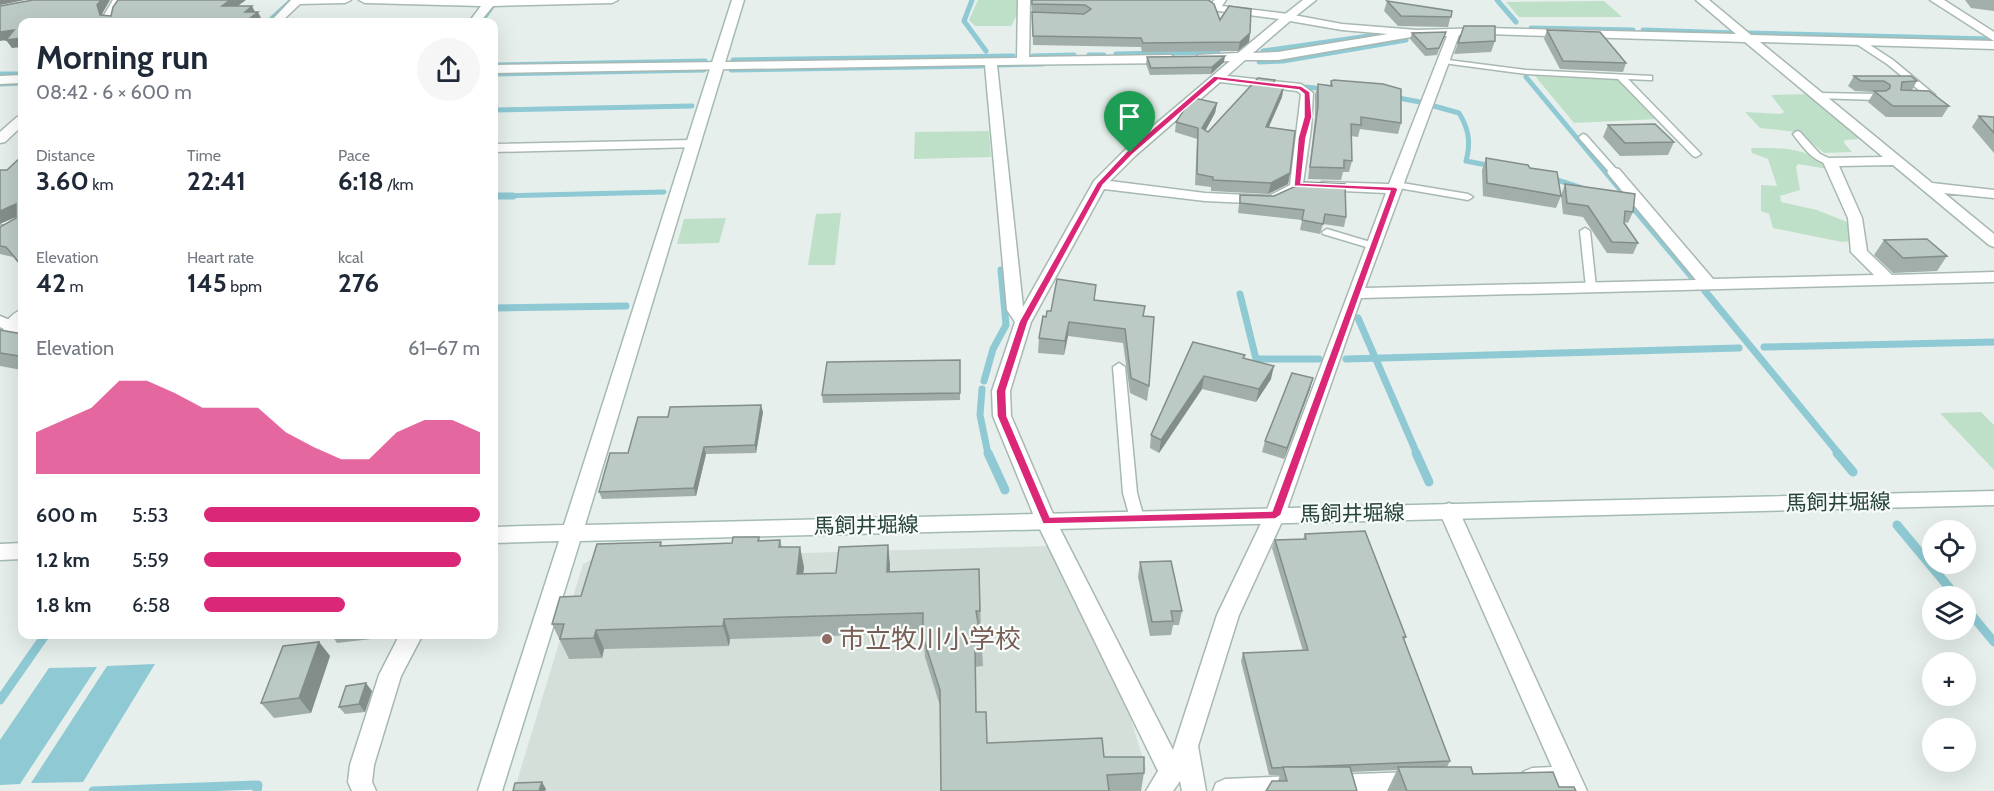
<!DOCTYPE html>
<meta charset="utf-8">
<style>
:root{--surface:#fff;--page:#f6f6f7;--text:#1f2937;--muted:#747a83;--accent:#db2777}
body{margin:0;font-family:Cabin,"Noto Sans JP",sans-serif;background:var(--page);color:var(--text);height:100vh;display:flex;flex-direction:column;font-size:22px;white-space:nowrap}
*{box-sizing:border-box;margin:0}
p{font-size:20px;color:var(--muted)}
.icon{flex:none;width:33px;height:33px;fill:none;stroke:currentColor;stroke-width:2;stroke-linecap:round;stroke-linejoin:round}
.map{position:relative;flex:1;overflow:hidden}
.sheet{position:absolute;left:18px;top:18px;width:480px;height:621px;display:flex;flex-direction:column;background:var(--surface);border-radius:12px;box-shadow:0 6px 24px #0002}
.sheet>*{flex:none}
.tools{position:absolute;left:1922px;top:520px;display:grid;gap:12px}
.tools a{display:grid;place-items:center;width:54px;height:54px;border-radius:50%;background:var(--surface);box-shadow:0 6px 24px #0002;font-size:30px}
.pin{position:absolute;display:grid;place-items:center;width:51px;height:51px;color:#fff;margin:-62px -26px;border-radius:50% 50% 50% 0;rotate:-45deg;box-shadow:0 0 6px #0007}
.pin .icon{rotate:45deg}
.round{display:grid;place-items:center;flex:none;width:63px;height:63px;border-radius:32px;background:var(--page)}
.headline{display:flex;align-items:center;justify-content:space-between;height:102px;padding:0 18px}
h1{font-size:33px;font-weight:700;line-height:45px}
.stats{display:grid;grid-template-columns:repeat(3,1fr);gap:9px;height:102px;padding:6px 18px}
.stats div{display:grid;align-content:center}
.stats b{font-size:26px;font-weight:700}
.stats small{font-size:16px;font-weight:400}
.stats p{font-size:16px}
.chart{height:168px;padding:12px 18px}
.chart p{display:flex;justify-content:space-between}
.chart svg{width:100%;height:108px;margin-top:6px;fill:var(--accent);opacity:.7}
ul{padding:0 18px;list-style:none;font-size:20px}
li{display:grid;grid-template-columns:96px 72px 1fr;align-items:center;height:45px}
li i{height:15px;border-radius:8px;background:var(--accent)}
.map>svg:first-child{display:block}
.built{fill:#d4dfda}
.green{fill:#bfe0c8}
.water{fill:#8ec9d4}
.lines{fill:none;stroke-linecap:round;stroke-linejoin:round}
.stream-far2{stroke:#8ec9d4;stroke-width:5}
.stream-far1{stroke:#8ec9d4;stroke-width:7}
.stream{stroke:#8ec9d4;stroke-width:9}
.lane-casing{stroke:#a8b8b2;stroke-width:3}
.street-casing{stroke:#a8b8b2;stroke-width:3}
.secondary-casing{stroke:#a4bbb3;stroke-width:3}
.lane{fill:#fff;fill-rule:evenodd}
.street{fill:#fff;fill-rule:evenodd}
.secondary{fill:#fff;fill-rule:evenodd}
.wall{fill:#a1aea9}
.shaded-wall{fill:#838d89}
.building{fill:#bbcac4;stroke:#838d89;stroke-width:1.5}
.route{fill:#db2777;stroke:#fff;stroke-width:1.5;fill-rule:evenodd}
.education-dot{fill:#8d6e63;stroke:#f7fbf9;stroke-width:2}
.labels{text-anchor:middle;dominant-baseline:central;stroke-width:4.5;stroke-linejoin:round;paint-order:stroke}
.street-label{font-size:21px;fill:#24423a;stroke:#f7fbf9}
.near-education-label{font-size:26px;fill:#785e54;stroke:#f7fbf9;text-anchor:start}
</style>
<div class="map">
<svg width="1994" height="791" viewBox="0 0 1994 791">
<rect width="100%" height="100%" fill="#e6efeb"/>
<polygon class="built" points="1047,546 1129,713 1146,769 1137,791 514,791 583,564 593,559"/>
<g class="green">
<polygon points="978,0 1020,0 1020,9 1011,26 975,26 969,20"/>
<polygon points="1604,1 1622,17 1519,17 1506,2"/>
<polygon points="1535,76 1620,80 1658,119 1574,123"/>
<polygon points="1810,94 1859,136 1859,139 1845,140 1844,143 1852,152 1824,153 1798,132 1760,128 1745,112 1781,114 1784,112 1771,95"/>
<polygon points="989,131 991,157 914,159 915,132"/>
<path d="M1751,148C1778,148 1809,146 1828,169L1798,164L1796,167L1800,190L1780,196L1781,202L1817,210L1847,222L1853,238L1852,241L1842,242L1773,228L1769,214L1761,211V185L1777,186L1768,159L1752,153Z"/>
<polygon points="841,213 835,265 808,265 816,214"/>
<polygon points="726,218 719,243 677,244 684,219"/>
<polygon points="1981,412 1994,425 1994,470 1940,413"/>
</g>
<g class="water">
<polygon points="155,664 83,782 31,783 107,666"/>
<polygon points="97,667 20,784 0,785 0,740 49,668"/>
</g>
<g class="lines">
<g class="stream-far2">
<polyline points="972,0 964,21 986,51"/>
<polyline points="1497,0 1516,22"/>
<polyline points="268,22 292,0"/>
<polyline points="481,22 493,5"/>
<polyline points="1531,28 1633,30"/>
<polyline points="1643,30 1733,33"/>
<polyline points="1748,33 1990,39"/>
<polyline points="1263,51 1376,35"/>
<polyline points="1116,54 1218,52"/>
<polyline points="1089,55 1104,55"/>
<polyline points="1033,56 1074,55"/>
<polyline points="733,60 1013,56"/>
<polyline points="1259,62 1283,61 1406,40"/>
<polyline points="494,65 705,61"/>
<polyline points="997,65 1043,64"/>
<polyline points="731,70 982,66"/>
<polyline points="0,74 22,74"/>
<polyline points="494,74 704,70"/>
<polyline points="1526,77 1626,197"/>
<polyline points="0,84 22,83"/>
<polyline points="1305,87 1315,88"/>
<polyline points="1393,97 1420,102"/>
<path d="M1434,106L1459,113C1469,129 1471,143 1466,161L1492,166"/>
<polyline points="494,110 692,106"/>
<polyline points="1551,178 1585,189"/>
<polyline points="494,196 664,192"/>
</g>
<g class="stream-far1">
<polyline points="494,196 513,196"/>
<polyline points="1624,196 1693,278"/>
<polyline points="1705,291 1839,454"/>
<polyline points="1240,294 1256,359 1319,359"/>
<polyline points="494,308 626,306"/>
<polyline points="1358,318 1417,454"/>
<polyline points="1764,347 1994,342"/>
<polyline points="1346,359 1739,348"/>
<polyline points="984,381 993,349 1006,325 1001,270"/>
<polyline points="982,389 980,415 988,454"/>
</g>
<g class="stream">
<polyline points="988,453 1005,490"/>
<polyline points="1416,453 1429,482"/>
<polyline points="1837,453 1853,472"/>
<polyline points="1897,525 1957,597"/>
<polyline points="1965,607 1994,642"/>
<polyline points="0,700 46,634"/>
<polyline points="93,791 258,785 257,791"/>
</g>
<defs>
<g id="lane">
<polygon points="1855,39 1861,39 1893,60 1935,95 1935,99 1924,99 1925,95 1887,64 1855,43"/>
<polygon points="1440,59 1526,70 1652,76 1652,80 1649,80 1628,79 1701,154 1696,157 1693,156 1618,79 1526,74 1443,63 1440,63"/>
<polygon points="1818,93 1878,94 1882,97 1878,100 1815,98 1814,96"/>
<path d="M1797,131L1800,132L1820,154L1833,160V164C1815,165 1803,147 1793,134Z"/>
<polygon points="1583,134 1586,135 1617,170 1617,174 1611,174 1580,139 1579,137"/>
<polygon points="1396,182 1468,194 1473,197 1468,200 1393,187 1391,185"/>
<polygon points="1585,228 1590,231 1596,287 1591,290 1586,287 1580,231"/>
<polygon points="1327,229 1377,244 1378,246 1373,249 1323,234 1322,232"/>
<path d="M22,310V319L13,328H5L3,325C8,319 15,311 22,310Z"/>
<polygon points="1119,363 1125,367 1137,493 1144,518 1142,522 1137,523 1132,522 1130,518 1123,493 1113,367"/>
</g>
<g id="street">
<polygon points="113,0 125,0 116,15 116,22 106,22 104,15"/>
<polygon points="291,0 351,0 345,3 300,4 281,22 270,22"/>
<polygon points="359,0 618,0 612,3 493,6 480,22 469,22 481,6 365,3"/>
<path d="M1018,0H1030L1029,57L1171,55L1177,59L1171,63L997,65L1023,307L1094,181L1125,150L1230,61L1202,62L1196,58L1198,55L1238,53L1279,19L1211,10L1209,8L1214,0H1226L1222,6L1288,14L1342,24L1417,30L1487,28L1736,34L1696,0H1709L1751,35L1994,41V49L1760,42L1932,183L1994,190V198L1944,193L1994,234V247L1989,245L1893,165L1839,166L1862,218L1867,251L1892,275L1994,272V282L1361,298L1285,515L1239,615L1198,746L1206,791H1182L1180,781L1173,791H1146L1158,771L1036,521L993,416L992,391L1015,322L1007,310L985,65L494,73V65L1017,58ZM1290,21L1342,30L1388,34L1278,52L1253,53ZM1487,34L1745,42L1883,157L1830,158L1823,162L1848,218L1851,252L1874,275L1713,279L1619,169L1614,168L1607,172L1609,175L1696,280L1365,288L1459,35ZM1417,36H1447L1389,184L1322,182L1315,186L1322,190L1386,193L1265,515L1217,615L1173,750L1056,521L1011,416L1010,391L1031,322L1104,189L1205,201L1271,204L1302,190L1311,128L1313,93L1301,84L1227,76L1245,60H1278ZM1220,82L1297,91L1301,94L1290,185L1269,196L1205,193L1110,181L1135,156Z"/>
<polygon points="1930,0 1944,0 1994,32 1994,41"/>
<polygon points="22,75 22,83 0,84 0,76"/>
<polygon points="22,116 22,126 5,142 0,143 0,132 17,117"/>
<polygon points="693,140 700,144 698,147 494,152 494,144"/>
<polygon points="22,215 22,223 0,224 0,216"/>
<polygon points="0,316 22,325 22,332 6,344 0,345 0,332 4,329 0,327"/>
<polygon points="1449,503 1456,506 1459,511 1587,791 1530,791 1523,788 1520,780 1523,772 1532,768 1552,767 1439,511 1442,506"/>
<polygon points="400,634 423,634 401,676 374,765 372,782 376,791 352,791 348,782 350,765 379,675"/>
<polygon points="1412,772 1421,776 1424,784 1421,791 1321,791 1320,787 1323,779 1332,775"/>
<polygon points="1292,776 1301,780 1304,788 1303,791 1213,791 1216,783 1225,779"/>
</g>
<g id="secondary">
<polygon points="732,0 744,0 585,525 1994,491 1994,505 580,541 502,791 478,791 559,541 494,543 494,527 564,525"/>
<polygon points="1303,0 1316,0 1292,19 1284,19 1284,15"/>
<polygon points="22,543 22,559 0,560 0,544"/>
</g>
</defs>
<use href="#lane" class="lane-casing"/>
<use href="#street" class="street-casing"/>
<use href="#secondary" class="secondary-casing"/>
<use href="#lane" class="lane"/>
<use href="#street" class="street"/>
<use href="#secondary" class="secondary"/>
</g>
<g class="wall">
<polygon points="1031,0 1210,0 1220,20 1250,33 1249,42 1238,51 1142,52 1141,47 1033,45 1032,12"/>
<polygon points="1965,0 1994,0 1994,11 1971,8"/>
<polygon points="1387,1 1452,11 1448,27 1398,26 1384,11"/>
<polygon points="1547,30 1626,63 1623,72 1560,69 1544,39"/>
<polygon points="1446,32 1437,55 1425,56 1410,39 1412,33"/>
<polygon points="1495,41 1491,52 1454,54 1458,43"/>
<polygon points="1147,57 1224,62 1211,74 1150,75 1146,64"/>
<polygon points="1854,76 1917,81 1912,90 1949,106 1942,117 1886,117 1868,102 1874,92 1855,91 1848,86"/>
<polygon points="1331,81 1401,123 1398,134 1360,129 1358,137 1351,136 1352,161 1349,172 1343,172 1341,180 1308,179 1315,117 1315,95 1318,84 1330,85"/>
<polygon points="1274,85 1282,97 1269,127 1290,173 1288,184 1268,194 1211,191 1211,187 1195,185 1197,139 1175,132 1176,122 1217,103 1215,113 1205,130 1208,132"/>
<polygon points="1979,116 1994,117 1994,153 1972,127"/>
<polygon points="1608,125 1674,142 1668,155 1620,156 1603,137"/>
<polygon points="22,156 22,268 13,257 0,254 0,227 16,218 16,217 0,224 7,170"/>
<polygon points="1486,158 1561,196 1556,208 1483,196 1482,170"/>
<polygon points="1565,184 1633,212 1628,223 1624,222 1638,243 1633,254 1607,253 1583,217 1563,214 1561,195"/>
<polygon points="1240,195 1346,217 1344,227 1323,224 1320,234 1300,230 1302,220 1238,213"/>
<polygon points="1884,240 1947,256 1937,271 1893,273 1874,255"/>
<polygon points="1095,300 1143,316 1149,386 1147,401 1130,393 1123,343 1068,336 1064,355 1038,353 1039,338 1046,317 1051,311"/>
<polygon points="0,330 22,334 22,370 0,366"/>
<polygon points="1193,342 1244,358 1271,379 1256,402 1202,389 1159,453 1150,448 1151,435"/>
<polygon points="960,360 960,400 823,403 822,395"/>
<polygon points="1310,389 1284,459 1262,452 1265,441"/>
<polygon points="763,412 756,453 706,454 696,496 602,499 599,492 628,453"/>
<polygon points="1305,534 1406,637 1404,640 1450,761 1447,767 1473,774 1559,787 1576,791 1387,791 1397,770 1352,772 1357,791 1278,781 1280,775 1269,775 1241,661 1243,653 1303,651 1272,548 1275,540 1303,539"/>
<polygon points="759,537 760,541 780,540 782,547 804,567 803,574 836,573 888,545 890,572 979,569 981,631 980,631 982,647 983,666 975,667 976,712 987,743 1104,757 1144,773 1141,791 941,791 940,706 925,657 923,633 730,639 729,646 604,649 602,658 569,659 552,624 581,596 661,542 662,546 732,543"/>
<polygon points="1140,562 1182,611 1179,625 1173,625 1171,635 1150,636 1138,577"/>
<polygon points="331,634 398,634 397,636 337,643"/>
<polygon points="319,642 330,656 311,713 274,718 261,703"/>
<polygon points="372,691 365,712 345,714 339,707"/>
</g>
<g class="shaded-wall">
<polygon points="0,0 25,0 0,5"/>
<polygon points="101,0 110,0 102,14 104,22 100,15 97,5"/>
<polygon points="230,0 246,0 227,14 222,6"/>
<polygon points="252,6 256,14 258,12 262,20 260,22 245,22 245,12"/>
<polygon points="0,26 14,30 22,38 22,47 12,48 6,40 0,41"/>
<polygon points="1250,33 1249,42 1238,51 1240,42"/>
<polygon points="1225,56 1224,62 1211,74 1212,67"/>
<polygon points="1284,86 1282,97 1264,137 1266,127"/>
<polygon points="1217,103 1215,113 1201,139 1202,128"/>
<polygon points="1290,173 1288,184 1268,194 1271,183"/>
<polygon points="16,204 22,214 0,224 0,211"/>
<polygon points="1069,322 1068,336 1064,355 1065,341"/>
<polygon points="1274,366 1271,379 1256,402 1259,389"/>
<polygon points="1204,376 1202,389 1159,453 1161,440"/>
<polygon points="1313,378 1310,389 1284,459 1287,448"/>
<polygon points="761,405 763,412 756,453 755,445"/>
<polygon points="704,447 706,454 696,496 694,488"/>
<polygon points="888,545 890,565 889,591 887,572"/>
<polygon points="800,547 804,567 801,594 797,574"/>
<polygon points="724,619 730,639 729,646 723,626"/>
<polygon points="596,630 604,649 602,658 594,638"/>
<polygon points="319,642 330,656 311,713 299,698"/>
<polygon points="366,683 372,691 365,712 359,704"/>
<polygon points="542,782 546,789 545,791 539,791"/>
</g>
<g class="building">
<polygon points="33,0 101,0 97,5 100,15 111,16 113,7 118,0 230,0 222,6 252,6 245,12 258,12 245,22 22,22 22,38 6,40 14,30 0,32 0,6"/>
<polygon points="1032,0 1208,0 1214,4 1220,20 1229,6 1251,9 1250,33 1240,42 1143,43 1141,38 1033,36 1032,12 1084,14 1091,9 1085,5 1032,4"/>
<polygon points="1387,1 1452,11 1451,17 1401,16"/>
<polygon points="1464,26 1495,26 1495,41 1458,43"/>
<polygon points="1547,30 1600,32 1626,63 1563,61"/>
<polygon points="1446,32 1439,48 1427,49 1412,33"/>
<polygon points="1225,56 1212,67 1151,68 1147,57"/>
<polygon points="1854,76 1911,76 1917,81 1902,82 1901,90 1929,91 1949,106 1893,106 1874,91 1886,91 1890,88 1890,85 1884,81 1861,81"/>
<polygon points="1258,78 1275,80 1273,84 1284,86 1266,127 1295,131 1290,173 1271,183 1213,180 1213,177 1197,174 1198,128 1176,122 1189,102 1194,98 1217,103 1202,128 1208,132"/>
<polygon points="1334,80 1383,84 1401,89 1401,123 1361,117 1361,125 1351,124 1352,161 1344,160 1344,168 1310,167 1318,106 1318,84 1332,86 1331,81"/>
<polygon points="1979,116 1994,117 1994,133"/>
<polygon points="1655,124 1674,142 1625,143 1608,125"/>
<polygon points="22,156 22,266 6,247 0,246 0,227 16,218 16,204 0,211 0,170 7,170"/>
<polygon points="1486,158 1528,165 1530,168 1557,172 1561,196 1487,183"/>
<polygon points="1305,182 1345,184 1346,217 1325,214 1323,224 1302,220 1304,210 1240,203 1240,195 1274,196"/>
<polygon points="1565,184 1635,194 1633,212 1625,211 1624,223 1638,243 1612,242 1588,206 1567,203"/>
<polygon points="1927,239 1947,256 1903,258 1884,240"/>
<polygon points="1057,279 1096,285 1094,300 1145,306 1143,316 1154,317 1149,386 1131,378 1125,329 1069,322 1065,341 1039,338 1043,316 1046,317 1047,311 1051,311"/>
<polygon points="0,330 22,334 22,354 19,356 0,353"/>
<polygon points="1193,342 1245,355 1243,358 1274,366 1259,389 1204,376 1161,440 1151,435"/>
<polygon points="960,360 960,393 822,395 827,362"/>
<polygon points="1292,373 1313,378 1287,448 1265,441"/>
<polygon points="761,405 755,445 704,447 694,488 599,492 610,453 628,453 638,417 668,417 670,407"/>
<polygon points="1365,531 1406,637 1403,637 1450,761 1272,768 1243,653 1308,650 1275,540 1306,539 1305,534"/>
<polygon points="733,537 759,537 758,541 780,540 779,547 800,547 797,574 836,573 839,547 888,545 887,572 979,569 980,611 976,611 982,647 975,647 976,712 986,712 987,743 1102,738 1104,757 1144,757 1144,773 1107,775 1109,791 941,791 940,690 923,637 923,613 724,619 723,626 596,630 594,638 560,639 564,624 552,624 560,597 581,596 597,544 661,542 660,546 732,543"/>
<polygon points="1171,561 1182,611 1171,611 1173,621 1152,622 1140,562"/>
<polygon points="319,642 299,698 261,703 283,646"/>
<polygon points="366,683 359,704 339,707 346,686"/>
<polygon points="1283,767 1350,767 1357,791 1266,791 1272,781 1287,781"/>
<polygon points="1398,767 1471,767 1473,774 1553,772 1559,787 1574,787 1576,791 1407,791"/>
<polygon points="542,782 539,791 513,791 515,783"/>
</g>
<path class="route" d="M1214,76L1301,86L1310,92L1312,117L1306,138L1301,183L1395,187L1398,189L1281,515L1275,519L1043,524L997,416L996,391L1019,322L1097,183L1127,151ZM1218,80L1299,90L1304,94V117L1298,138L1294,186L1390,191L1272,511L1050,517L1007,416L1006,391L1028,322L1103,185L1133,154Z"/>
<circle class="education-dot" cx="827" cy="639" r="6"/>
<g class="labels">
<g class="street-label">
<text transform="translate(1838 502) rotate(-1)">馬飼井堀線</text>
<text transform="translate(1352 513) rotate(-1)">馬飼井堀線</text>
<text transform="translate(866 525) rotate(-1)">馬飼井堀線</text>
</g>
<g class="near-education-label">
<text x="839" y="639">市立牧川小学校</text>
</g>
</g>
</svg>
<div class="tools">
<a><svg class="icon" aria-label="locate" viewBox="0 0 24 24"><circle cx="12" cy="12" r="6"/><path d="M12 2v4M12 18v4M2 12h4M18 12h4"/></svg></a>
<a><svg class="icon" aria-label="layers" viewBox="0 0 24 24"><path d="M12 4l9 5-9 5-9-5zM3 14l9 5 9-5"/></svg></a>
<a>+</a>
<a>−</a>
</div>
<div class="pin" style="left:1130px;top:153px;background:#1e9e55"><svg class="icon" aria-label="arrive" viewBox="0 0 24 24"><path d="M6 21V4h12l-3 4 3 4H6"/></svg></div>
<section class="sheet">
<div class="headline"><div><h1>Morning run</h1><p>08:42 · 6 × 600 m</p></div><a class="round"><svg class="icon" aria-label="share" viewBox="0 0 24 24"><path d="M12 15V3M7 8l5-5 5 5M5 13v7h14v-7"/></svg></a></div>
<div class="stats">
<div><p>Distance</p><b>3.60<small> km</small></b></div>
<div><p>Time</p><b>22:41</b></div>
<div><p>Pace</p><b>6:18<small> /km</small></b></div>
</div>
<div class="stats">
<div><p>Elevation</p><b>42<small> m</small></b></div>
<div><p>Heart rate</p><b>145<small> bpm</small></b></div>
<div><p>kcal</p><b>276</b></div>
</div>
<div class="chart"><p><span>Elevation</span>61–67 m</p>
<svg viewBox="0 0 160 44" preserveAspectRatio="none"><path d="M0 44V27L10 22L20 17L30 6L40 6L50 11L60 17L70 17L80 17L90 27L100 33L110 38L120 38L130 27L140 22L150 22L160 27V44z"/></svg>
</div>
<ul>
<li><b>600 m</b>5:53<i style="width:100%"></i></li>
<li><b>1.2 km</b>5:59<i style="width:93%"></i></li>
<li><b>1.8 km</b>6:58<i style="width:51%"></i></li>
</ul>
</section>
</div>
